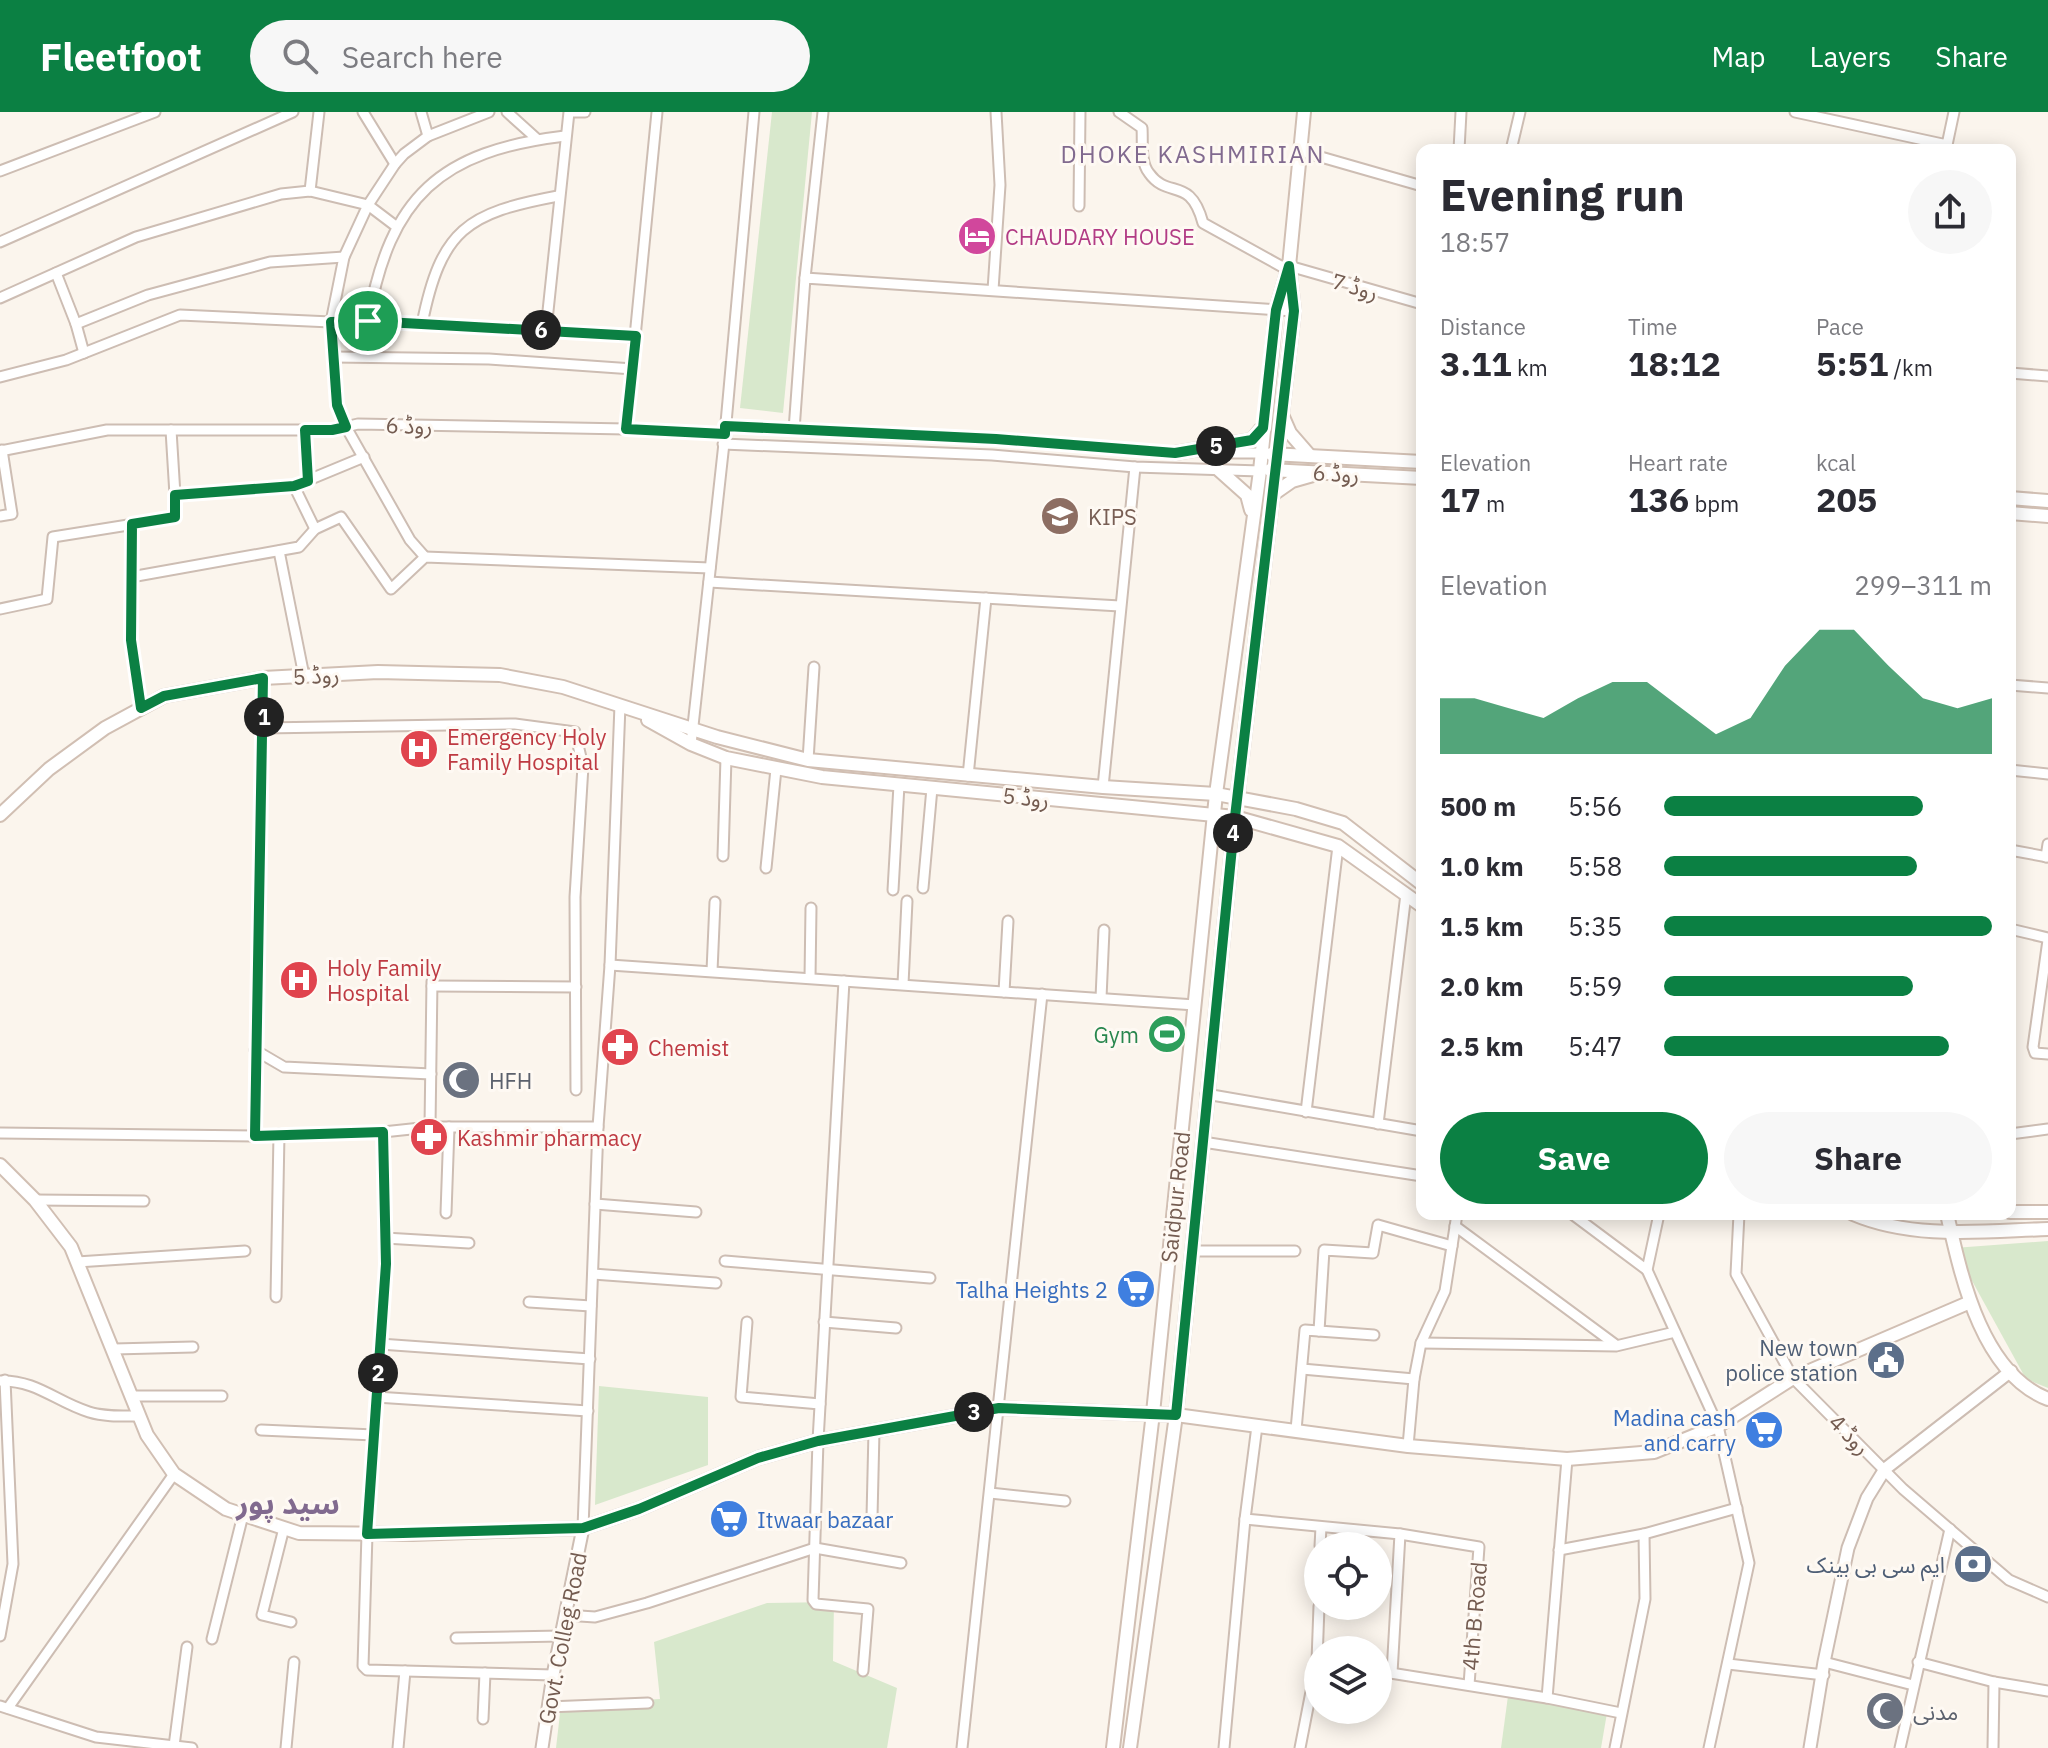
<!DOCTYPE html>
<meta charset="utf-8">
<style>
:root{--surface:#fff;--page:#f7f7f7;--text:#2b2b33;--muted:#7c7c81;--accent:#0b8043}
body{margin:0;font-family:"IBM Plex Sans","Noto Sans Arabic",sans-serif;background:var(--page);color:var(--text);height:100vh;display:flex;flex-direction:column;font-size:30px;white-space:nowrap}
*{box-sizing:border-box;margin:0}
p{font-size:26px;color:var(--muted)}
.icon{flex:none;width:44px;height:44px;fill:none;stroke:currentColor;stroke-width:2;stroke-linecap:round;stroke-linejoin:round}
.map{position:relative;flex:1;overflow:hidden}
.sheet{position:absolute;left:1416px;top:32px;width:600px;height:1076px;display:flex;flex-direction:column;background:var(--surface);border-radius:16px;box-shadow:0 4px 20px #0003}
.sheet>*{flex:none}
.fabs{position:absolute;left:1304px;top:1420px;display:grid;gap:16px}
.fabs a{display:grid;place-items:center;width:88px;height:88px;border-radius:50%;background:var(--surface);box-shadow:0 4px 20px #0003;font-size:40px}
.pin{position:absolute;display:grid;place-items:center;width:68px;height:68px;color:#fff;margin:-34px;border:4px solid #fff;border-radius:50%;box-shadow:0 2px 8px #0007}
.km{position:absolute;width:40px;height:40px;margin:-20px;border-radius:50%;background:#222;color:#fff;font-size:22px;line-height:40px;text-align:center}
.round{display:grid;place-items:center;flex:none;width:84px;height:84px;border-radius:42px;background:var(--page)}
.head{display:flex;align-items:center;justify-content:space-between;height:136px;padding:0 24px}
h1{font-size:44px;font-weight:800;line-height:60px}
.stats{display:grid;grid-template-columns:repeat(3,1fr);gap:12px;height:136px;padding:8px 24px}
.stats div{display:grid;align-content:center}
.stats b{font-size:34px;font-weight:800}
.stats small{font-size:22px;font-weight:400}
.stats p{font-size:22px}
.chart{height:224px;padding:16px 24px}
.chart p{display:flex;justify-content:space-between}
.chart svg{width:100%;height:144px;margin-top:8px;fill:var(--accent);opacity:.7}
.action{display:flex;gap:16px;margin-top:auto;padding:16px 24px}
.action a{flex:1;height:92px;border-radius:48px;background:var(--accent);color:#fff;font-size:32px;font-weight:800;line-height:92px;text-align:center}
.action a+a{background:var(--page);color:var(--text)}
ul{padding:0 24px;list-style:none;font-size:26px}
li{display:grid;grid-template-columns:128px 96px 1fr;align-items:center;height:60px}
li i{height:20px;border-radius:10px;background:var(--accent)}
header{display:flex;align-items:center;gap:48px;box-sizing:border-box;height:112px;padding:0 40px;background:var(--accent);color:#fff}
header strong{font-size:38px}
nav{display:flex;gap:44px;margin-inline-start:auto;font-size:28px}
.search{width:560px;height:72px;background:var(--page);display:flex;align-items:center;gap:20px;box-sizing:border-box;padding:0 28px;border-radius:44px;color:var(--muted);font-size:30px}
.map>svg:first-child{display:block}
.green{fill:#d8e8cc}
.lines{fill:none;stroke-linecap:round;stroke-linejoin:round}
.minor-casing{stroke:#cdbdb3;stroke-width:13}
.tertiary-casing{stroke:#cdbdb3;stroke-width:15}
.secondary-casing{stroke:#d1bfb3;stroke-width:16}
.minor{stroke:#fff;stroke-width:9}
.tertiary{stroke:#fff;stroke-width:11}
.secondary{stroke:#fff;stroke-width:12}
.route-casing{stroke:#fff;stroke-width:16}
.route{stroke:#0b8043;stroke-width:10}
.labels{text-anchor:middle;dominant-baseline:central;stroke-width:6;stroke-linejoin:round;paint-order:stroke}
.hotel-label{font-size:22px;fill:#b23c85;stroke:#fef9f3;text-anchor:start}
.street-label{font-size:22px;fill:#745c51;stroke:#fef9f3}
.education-label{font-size:22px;fill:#785e54;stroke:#fef9f3;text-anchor:start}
.health-label{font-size:22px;fill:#be3a42;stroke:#fef9f3;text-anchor:start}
.leisure-label{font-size:22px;fill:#27864d;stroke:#fef9f3;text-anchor:end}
.worship-label{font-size:22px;fill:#5b616d;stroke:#fef9f3;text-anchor:start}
.shop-label{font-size:22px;fill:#366cbe;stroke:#fef9f3;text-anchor:end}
.service-label{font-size:22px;fill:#4e5e75;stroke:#fef9f3;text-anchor:end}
.neighbourhood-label{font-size:24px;letter-spacing:2px;fill:#816a8f;stroke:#fef9f3}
.district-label{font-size:30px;font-weight:bold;fill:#816a8f;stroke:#fef9f3}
</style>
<header>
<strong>Fleetfoot</strong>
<div class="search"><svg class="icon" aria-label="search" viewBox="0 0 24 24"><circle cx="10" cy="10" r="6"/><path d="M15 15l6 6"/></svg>Search here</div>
<nav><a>Map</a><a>Layers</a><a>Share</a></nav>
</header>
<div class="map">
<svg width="2048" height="1636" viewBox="0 0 2048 1636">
<rect width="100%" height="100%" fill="#fbf5ed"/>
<g class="green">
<polygon points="772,0 812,0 783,301 740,296"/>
<polygon points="2048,1129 2048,1276 2026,1267 1954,1136"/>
<polygon points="599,1274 708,1285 708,1353 595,1393"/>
<polygon points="834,1490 833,1549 897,1576 887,1636 556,1636 561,1593 660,1587 654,1530 767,1491"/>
<polygon points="1508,1584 1607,1601 1601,1636 1501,1636"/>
</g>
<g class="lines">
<defs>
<g id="minor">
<polyline points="363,0 395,52"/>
<polyline points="421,0 428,24"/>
<polyline points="507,0 537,27"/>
<polyline points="571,0 585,0"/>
<path d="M1119,0L1142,16C1143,30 1140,50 1149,61C1168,88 1190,63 1203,111L1288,158"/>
<polyline points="1795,0 1947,33 1954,0"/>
<polyline points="1459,38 1461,0"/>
<polyline points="1511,38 1520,0"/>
<polyline points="1300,39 1422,74"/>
<polyline points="0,59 155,0"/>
<polyline points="310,79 319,0"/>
<polyline points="1079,94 1080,0"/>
<polyline points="0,130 293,0"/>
<polyline points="1289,154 1422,192"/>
<polyline points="56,161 76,212 84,241"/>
<polyline points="805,166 823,0"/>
<polyline points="993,178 1000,73 996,0"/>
<polyline points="0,186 136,125 281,82 310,79 368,93 397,115"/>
<path d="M368,209C390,84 440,39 565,24"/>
<polyline points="76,212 148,183 270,150 344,145"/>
<path d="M422,212C441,117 467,101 558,84"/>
<polyline points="546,218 569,0"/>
<polyline points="333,245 489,247 633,257"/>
<polyline points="2010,261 2048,264"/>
<polyline points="0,265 66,248 180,203 331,210 368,209 636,224"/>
<polyline points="725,314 996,327 1181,341"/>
<polyline points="626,317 657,0"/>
<polyline points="171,318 175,383"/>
<polyline points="305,318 308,369"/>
<polyline points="794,318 805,166 1294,199"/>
<polyline points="723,332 992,343 1135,355 1260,359"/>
<polyline points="0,339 107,318 332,318 358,312 626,317 725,322"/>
<polyline points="1204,341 1260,341"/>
<polyline points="294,374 315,417"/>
<polyline points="0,404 12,402 2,338"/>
<polyline points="132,412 131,528 141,596"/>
<polyline points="279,439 304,564"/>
<polyline points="425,445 410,428 346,315 337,293 331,210 344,145 368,93 395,52 404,42 428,24 489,0"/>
<polyline points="131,465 299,435 315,417 341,405 391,477 425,445 710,456"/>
<polyline points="709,470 1120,494"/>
<polyline points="0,497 47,487 53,425 172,406 176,401 175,383 294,374 364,345"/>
<polyline points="2010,573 2048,576"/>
<polyline points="264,616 515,612 575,620 583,654 575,785 576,978"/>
<polyline points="691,632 725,322 754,0"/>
<polyline points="808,648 814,555"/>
<polyline points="2010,658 2048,662"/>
<polyline points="968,664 986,486"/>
<polyline points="1103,675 1135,355"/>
<polyline points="2010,738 2048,745"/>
<polyline points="723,744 726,646"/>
<polyline points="2046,745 2048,732"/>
<polyline points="766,756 776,657"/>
<polyline points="923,776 932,676"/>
<polyline points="893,778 899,673"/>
<polyline points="2010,817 2048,826"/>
<polyline points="2048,828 2033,935 2035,941 2048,942"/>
<polyline points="610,853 1195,893"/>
<polyline points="712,859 715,790"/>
<polyline points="810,866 811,796"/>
<polyline points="844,869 818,1329 813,1488 816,1492 868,1497 863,1559"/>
<polyline points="903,872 907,789"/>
<polyline points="432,874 576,875"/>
<polyline points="1004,880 1008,809"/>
<polyline points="1101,886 1104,818"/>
<polyline points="255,938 284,955 431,962"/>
<polyline points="1206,982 1422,1019"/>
<polyline points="1306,1000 1338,734"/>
<polyline points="1378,1012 1406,782"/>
<polyline points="430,1015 432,869"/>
<polyline points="383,1020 386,1152 367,1422 363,1554 367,1558 553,1563"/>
<polyline points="0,1021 255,1024 383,1020 430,1015 598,1015"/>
<polyline points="2010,1022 2048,1017"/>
<polyline points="255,1024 263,566"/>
<polyline points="1203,1030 1422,1064"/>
<polyline points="35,1088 144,1089"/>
<polyline points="595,1092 696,1100"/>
<polyline points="446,1101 449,1015"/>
<polyline points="1572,1102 1647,1158"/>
<polyline points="1659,1102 1647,1158 1718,1314 1749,1451 1709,1636"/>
<polyline points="1739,1102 1736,1162 1793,1266 1903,1377 2009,1468 2048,1485"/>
<polyline points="1455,1114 1616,1233"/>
<polyline points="385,1126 469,1131"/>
<polyline points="1193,1139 1295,1139"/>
<polyline points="725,1149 930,1166"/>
<polyline points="77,1150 245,1139"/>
<polyline points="593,1162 716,1171"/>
<polyline points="276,1185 279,1022"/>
<polyline points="529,1190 591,1194"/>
<polyline points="747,1210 741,1285 820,1292"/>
<polyline points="824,1210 896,1216"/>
<polyline points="1319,1219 1324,1138 1373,1141 1378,1113 1452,1134"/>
<polyline points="1421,1231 1616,1234 1675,1220"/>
<polyline points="380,1232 590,1247"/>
<polyline points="114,1237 193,1235"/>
<polyline points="1302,1257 1414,1267"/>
<path d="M0,1269C37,1268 56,1290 89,1300C105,1305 123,1304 140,1304"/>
<polyline points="132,1284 222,1284"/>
<polyline points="376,1285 588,1299"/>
<polyline points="1257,1314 1245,1407 1400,1422 1479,1435 1469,1573"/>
<polyline points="261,1318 374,1323"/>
<polyline points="1296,1318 1305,1218 1374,1223"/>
<polyline points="1408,1334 1414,1267 1421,1231 1445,1179 1457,1102"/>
<polyline points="990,1381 1065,1389"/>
<polyline points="872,1405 874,1319"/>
<polyline points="284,1416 262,1503 291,1510"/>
<polyline points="583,1416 598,1015 610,853 620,593"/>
<polyline points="1320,1434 1321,1415"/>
<polyline points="1559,1438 1644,1422 1737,1396"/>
<polyline points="565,1503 595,1505 647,1491 815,1436 901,1451"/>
<polyline points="0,1524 13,1452 5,1268"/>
<polyline points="456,1526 561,1524"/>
<polyline points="212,1527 243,1403"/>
<polyline points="1824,1550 1913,1573"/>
<polyline points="1918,1550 1994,1570 2048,1579"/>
<polyline points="1728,1552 1824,1563"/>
<polyline points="1378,1559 1547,1586 1621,1601"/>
<polyline points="1392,1561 1400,1422"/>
<polyline points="1547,1586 1567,1347"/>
<polyline points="0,1594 96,1625 192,1636"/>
<polyline points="548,1595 648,1591"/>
<polyline points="8,1596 174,1362"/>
<polyline points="483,1607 485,1561"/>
<polyline points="174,1634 187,1535"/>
<polyline points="286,1636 294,1550"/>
<polyline points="398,1636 405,1559"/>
<polyline points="962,1636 1042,882"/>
<polyline points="1224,1636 1245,1407"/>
<polyline points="1300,1636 1317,1549 1319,1494"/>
<polyline points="1615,1636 1645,1487 1644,1422"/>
<polyline points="1900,1636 1950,1417"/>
<polyline points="1993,1636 1994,1570"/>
</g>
<g id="tertiary">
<polyline points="542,1636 553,1563 583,1416"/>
<polyline points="1810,1636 1824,1550 1848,1436 1867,1386 1885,1357 2011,1259"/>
</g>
<g id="secondary">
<polyline points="1283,305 1290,321 1310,344"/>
<polyline points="1175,341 1252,328 1261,317"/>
<polyline points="1271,342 1422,350"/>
<polyline points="1219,358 1247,383 1251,398"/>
<polyline points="1270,358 1422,366"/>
<polyline points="1272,383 1292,369 1313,363"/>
<polyline points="2010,386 2048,389"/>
<polyline points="2010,401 2048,404"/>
<polyline points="648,608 691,632 726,646 822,665 1235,705 1338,734 1422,794"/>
<polyline points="0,703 49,657 105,616 164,584 263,566 378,560 500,563 563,575 717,625 808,648 1103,675 1216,682 1296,697 1343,711 1422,772"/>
<polyline points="0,1053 35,1088 71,1135 147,1323 174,1362 226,1397 299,1421 413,1422 583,1416 639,1397 758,1346 818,1329 999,1296 1176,1303 1408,1334 1567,1347 1654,1340 1718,1314 1793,1266 1968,1191"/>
<polyline points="2010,1100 2048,1100"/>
<path d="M1853,1102C1914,1128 1984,1119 2048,1117"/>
<path d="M1947,1102C1961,1163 1981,1261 2048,1287"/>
<polyline points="1113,1636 1153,1301 1216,682 1260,359 1276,198 1287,161"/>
<polyline points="1130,1636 1176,1303 1235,705 1294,199 1289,154 1304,0"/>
</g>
</defs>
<use href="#minor" class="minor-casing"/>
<use href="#tertiary" class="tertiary-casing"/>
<use href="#secondary" class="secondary-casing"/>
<use href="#minor" class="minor"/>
<use href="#tertiary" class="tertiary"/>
<use href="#secondary" class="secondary"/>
</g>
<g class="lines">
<defs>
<polygon id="route" points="1289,154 1294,199 1235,705 1176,1303 999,1296 818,1329 758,1346 639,1397 583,1416 367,1422 386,1152 383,1020 255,1024 263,566 164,584 141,596 131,528 132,412 175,405 175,383 294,374 308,369 305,318 332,318 346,315 337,293 331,210 368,209 636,224 626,317 725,322 725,314 996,327 1175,341 1252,328 1263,316 1276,198"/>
</defs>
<use href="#route" class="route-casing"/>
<use href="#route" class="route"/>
</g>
<defs>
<symbol id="hotel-disc" viewBox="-11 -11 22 22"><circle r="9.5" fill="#d1479c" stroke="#fef9f3"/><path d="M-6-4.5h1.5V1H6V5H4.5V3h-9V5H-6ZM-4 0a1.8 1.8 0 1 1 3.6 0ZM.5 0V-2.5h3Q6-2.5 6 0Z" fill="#fff"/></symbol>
<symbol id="school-disc" viewBox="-11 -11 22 22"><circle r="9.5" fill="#8d6e63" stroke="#fef9f3"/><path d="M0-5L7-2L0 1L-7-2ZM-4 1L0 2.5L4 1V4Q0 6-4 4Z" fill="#fff"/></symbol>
<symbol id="hospital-disc" viewBox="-11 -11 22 22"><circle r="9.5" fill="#e0444e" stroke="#fef9f3"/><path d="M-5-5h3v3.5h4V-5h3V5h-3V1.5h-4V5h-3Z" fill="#fff"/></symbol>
<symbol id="stadium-disc" viewBox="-11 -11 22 22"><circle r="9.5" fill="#2e9e5b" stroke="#fef9f3"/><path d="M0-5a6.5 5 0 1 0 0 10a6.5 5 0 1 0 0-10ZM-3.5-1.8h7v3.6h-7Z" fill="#fff"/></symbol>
<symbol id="pharmacy-disc" viewBox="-11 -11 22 22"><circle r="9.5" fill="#e0444e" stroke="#fef9f3"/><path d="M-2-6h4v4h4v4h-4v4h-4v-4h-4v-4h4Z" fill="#fff"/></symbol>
<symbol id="mosque-disc" viewBox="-11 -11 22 22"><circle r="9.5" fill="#6b7280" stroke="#fef9f3"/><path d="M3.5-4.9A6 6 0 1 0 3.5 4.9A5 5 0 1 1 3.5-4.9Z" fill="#fff"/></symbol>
<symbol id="supermarket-disc" viewBox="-11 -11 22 22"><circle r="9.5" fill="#3f7fe0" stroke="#fef9f3"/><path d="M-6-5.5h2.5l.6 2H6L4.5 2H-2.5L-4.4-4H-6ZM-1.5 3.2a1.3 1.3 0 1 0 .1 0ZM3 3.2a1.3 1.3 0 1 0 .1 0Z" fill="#fff"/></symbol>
<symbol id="civic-disc" viewBox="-11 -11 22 22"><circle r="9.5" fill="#5c6f8a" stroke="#fef9f3"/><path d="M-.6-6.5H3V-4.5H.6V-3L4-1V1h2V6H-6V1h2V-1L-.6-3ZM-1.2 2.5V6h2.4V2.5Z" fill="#fff"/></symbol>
<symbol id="bank-disc" viewBox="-11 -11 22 22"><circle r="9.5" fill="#5c6f8a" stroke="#fef9f3"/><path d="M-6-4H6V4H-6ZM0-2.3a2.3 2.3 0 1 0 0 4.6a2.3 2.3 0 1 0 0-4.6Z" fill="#fff"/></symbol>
</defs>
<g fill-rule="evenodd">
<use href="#hotel-disc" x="955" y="102" width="44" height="44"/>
<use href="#school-disc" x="1038" y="382" width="44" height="44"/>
<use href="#hospital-disc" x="397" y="615" width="44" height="44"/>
<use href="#hospital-disc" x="277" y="846" width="44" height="44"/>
<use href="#stadium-disc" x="1145" y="900" width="44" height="44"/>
<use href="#pharmacy-disc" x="598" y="913" width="44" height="44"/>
<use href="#mosque-disc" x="439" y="946" width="44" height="44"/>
<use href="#pharmacy-disc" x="407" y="1003" width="44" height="44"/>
<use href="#supermarket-disc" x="1114" y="1155" width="44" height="44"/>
<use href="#civic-disc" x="1864" y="1226" width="44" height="44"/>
<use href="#supermarket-disc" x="1742" y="1296" width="44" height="44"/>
<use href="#supermarket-disc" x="707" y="1385" width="44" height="44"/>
<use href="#bank-disc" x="1951" y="1430" width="44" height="44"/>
<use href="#mosque-disc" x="1863" y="1577" width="44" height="44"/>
</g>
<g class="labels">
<g class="hotel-label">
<text x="1005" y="124">CHAUDARY HOUSE</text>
</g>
<g class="street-label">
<text transform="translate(1355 174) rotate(16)">روڈ 7</text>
<text transform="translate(409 313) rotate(1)">روڈ 6</text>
<text transform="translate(1336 361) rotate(3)">روڈ 6</text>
<text transform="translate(316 563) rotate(-3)">روڈ 5</text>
<text transform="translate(1026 685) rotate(6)">روڈ 5</text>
<text transform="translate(1175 1085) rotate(-84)">Saidpur Road</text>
<text transform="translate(1850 1322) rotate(45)">روڈ 4</text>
<text transform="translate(1474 1504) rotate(-85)">4th B Road</text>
<text transform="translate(562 1526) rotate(-79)">Govt. Colleg Road</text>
</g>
<g class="education-label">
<text x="1088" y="404">KIPS</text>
</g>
<g class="health-label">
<text x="447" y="624">Emergency Holy<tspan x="447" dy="25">Family Hospital</tspan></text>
<text x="327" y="855">Holy Family<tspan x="327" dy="25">Hospital</tspan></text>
<text x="648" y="935">Chemist</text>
<text x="457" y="1025">Kashmir pharmacy</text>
</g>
<g class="leisure-label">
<text x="1139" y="922">Gym</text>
</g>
<g class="worship-label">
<text x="489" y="968">HFH</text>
<text x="1913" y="1599">مدنی</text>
</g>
<g class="shop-label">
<text x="1108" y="1177">Talha Heights 2</text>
<text x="1736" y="1305">Madina cash<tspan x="1736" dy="25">and carry</tspan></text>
<text x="757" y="1407" text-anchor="start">Itwaar bazaar</text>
</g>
<g class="service-label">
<text x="1858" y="1235">New town<tspan x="1858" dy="25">police station</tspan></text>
<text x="1945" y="1452">ایم سی بی بینک</text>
</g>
<g class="neighbourhood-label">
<text x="1193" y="42">DHOKE KASHMIRIAN</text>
</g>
<g class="district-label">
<text x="288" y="1390">سید پور</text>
</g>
</g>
</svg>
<div class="fabs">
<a><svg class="icon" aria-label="locate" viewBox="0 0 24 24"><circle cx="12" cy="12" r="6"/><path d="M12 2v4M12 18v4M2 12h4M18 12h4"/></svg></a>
<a><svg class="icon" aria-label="layers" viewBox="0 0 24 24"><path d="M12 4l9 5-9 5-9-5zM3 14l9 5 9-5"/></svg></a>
</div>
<div class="pin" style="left:368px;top:209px;background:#1e9e55"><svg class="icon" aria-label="arrive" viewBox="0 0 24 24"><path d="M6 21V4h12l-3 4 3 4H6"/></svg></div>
<b class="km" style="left:264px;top:605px">1</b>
<b class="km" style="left:378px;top:1261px">2</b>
<b class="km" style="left:974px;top:1300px">3</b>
<b class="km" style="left:1233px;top:721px">4</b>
<b class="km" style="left:1216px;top:334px">5</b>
<b class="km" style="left:541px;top:218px">6</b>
<section class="sheet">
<div class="head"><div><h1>Evening run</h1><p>18:57</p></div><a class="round"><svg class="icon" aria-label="share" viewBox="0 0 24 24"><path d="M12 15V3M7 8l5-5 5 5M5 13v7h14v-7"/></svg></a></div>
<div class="stats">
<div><p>Distance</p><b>3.11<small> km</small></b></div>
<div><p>Time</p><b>18:12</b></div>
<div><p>Pace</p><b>5:51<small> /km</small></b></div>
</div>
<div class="stats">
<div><p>Elevation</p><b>17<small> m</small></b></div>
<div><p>Heart rate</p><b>136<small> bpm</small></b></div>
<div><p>kcal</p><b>205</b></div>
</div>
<div class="chart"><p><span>Elevation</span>299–311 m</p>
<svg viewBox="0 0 160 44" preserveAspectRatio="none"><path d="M0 44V27L10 27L20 30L30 33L40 27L50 22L60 22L70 30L80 38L90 33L100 17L110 6L120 6L130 17L140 27L150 30L160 27V44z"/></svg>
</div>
<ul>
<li><b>500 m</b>5:56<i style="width:79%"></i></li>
<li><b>1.0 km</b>5:58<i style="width:77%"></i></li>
<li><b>1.5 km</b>5:35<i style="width:100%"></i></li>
<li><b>2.0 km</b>5:59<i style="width:76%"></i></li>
<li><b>2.5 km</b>5:47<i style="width:87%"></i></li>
</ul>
<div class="action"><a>Save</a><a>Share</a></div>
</section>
</div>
